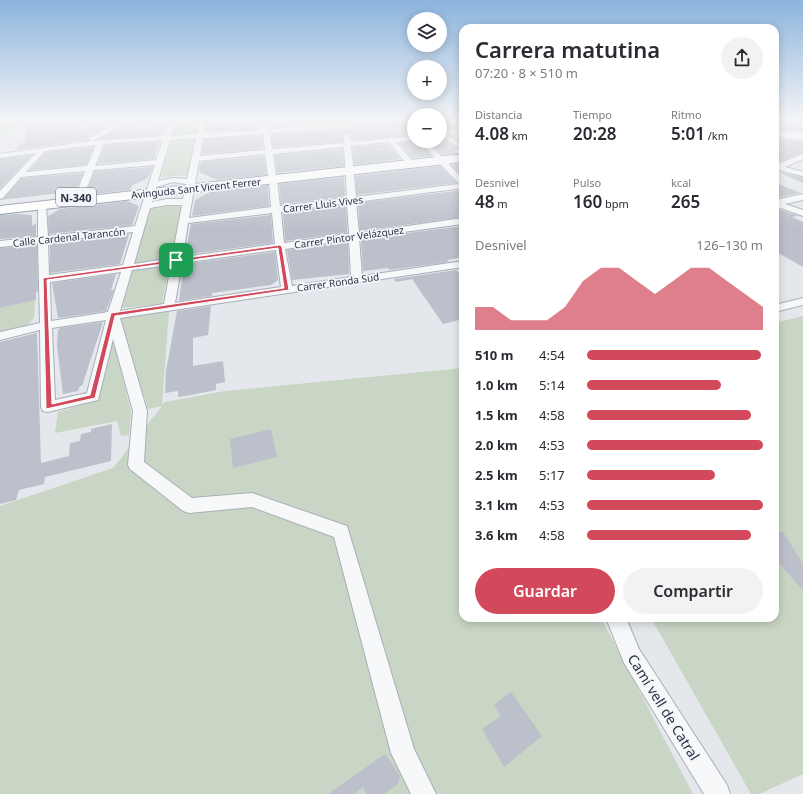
<!DOCTYPE html>
<html lang="es">
<meta charset="utf-8">
<style>
:root{--surface:#fff;--page:#f2f2f3;--text:#2b2b33;--muted:#7c7c81;--accent:#d1495b}
body{margin:0;font-family:"Noto Sans",sans-serif;background:var(--page);color:var(--text);height:100vh;display:flex;flex-direction:column;font-size:15px;white-space:nowrap}
*{box-sizing:border-box;margin:0}
p{font-size:13px;color:var(--muted)}
.icon{flex:none;width:22px;height:22px;fill:none;stroke:currentColor;stroke-width:2;stroke-linecap:round;stroke-linejoin:round}
.map{position:relative;flex:1;overflow:hidden}
.side{position:absolute;left:459px;top:24px;width:320px;height:598px;display:flex;flex-direction:column;background:var(--surface);border-radius:12px;box-shadow:0 2px 10px #0003}
.side>*{flex:none}
.buttons{position:absolute;left:407px;top:12px;display:grid;gap:8px}
.buttons a{display:grid;place-items:center;width:40px;height:40px;border-radius:50%;background:var(--surface);box-shadow:0 2px 10px #0003;font-size:20px}
.pin{position:absolute;display:grid;place-items:center;width:34px;height:34px;color:#fff;margin:-17px;border-radius:8px;box-shadow:0 2px 6px #0006}
.round{display:grid;place-items:center;flex:none;width:42px;height:42px;border-radius:21px;background:var(--page)}
.headline{display:flex;align-items:center;justify-content:space-between;height:68px;padding:0 16px}
h1{font-size:22px;font-weight:600;line-height:30px}
.figures{display:grid;grid-template-columns:repeat(3,1fr);gap:6px;height:68px;padding:4px 16px}
.figures div{display:grid;align-content:center}
.figures b{font-size:17px;font-weight:600}
.figures small{font-size:11px;font-weight:400}
.figures p{font-size:11px}
.chart{height:112px;padding:8px 16px}
.chart p{display:flex;justify-content:space-between}
.chart svg{width:100%;height:72px;margin-top:4px;fill:var(--accent);opacity:.7}
.cta{display:flex;gap:8px;margin-top:auto;padding:8px 16px}
.cta a{flex:1;height:46px;border-radius:24px;background:var(--accent);color:#fff;font-size:16px;font-weight:600;line-height:46px;text-align:center}
.cta a+a{background:var(--page);color:var(--text)}
ul{padding:0 16px;list-style:none;font-size:13px}
li{display:grid;grid-template-columns:64px 48px 1fr;align-items:center;height:30px}
li i{height:10px;border-radius:5px;background:var(--accent)}
.map>svg:first-child{display:block}
.green{fill:#c9d6c5}
.building{fill:#bbc0ca}
.lines{fill:none;stroke-linecap:round;stroke-linejoin:round}
.street-casing{stroke:#a9aeb7;stroke-width:2}
.secondary-casing{stroke:#a9aeb7;stroke-width:1}
.highway-casing{stroke:#8b94a3;stroke-width:2}
.street{fill:#f7f8fa;fill-rule:evenodd}
.secondary{fill:#fff;fill-rule:evenodd}
.highway{fill:#fff;fill-rule:evenodd}
.route{fill:#d1495b;stroke:#fff;fill-rule:evenodd}
.labels{text-anchor:middle;dominant-baseline:central;stroke-width:3.5;stroke-linejoin:round;paint-order:stroke}
.far-street-label{font-size:10px;fill:#2b3445;stroke:#f4f6f9}
.shield{fill:#f4f6f9;stroke:#676e7b;stroke-width:1}
.shield-label{font-size:11px;font-weight:bold;fill:#2b3445}
.near-street-label{font-size:14px;fill:#2b3445;stroke:#f4f6f9}
</style>
<div class="map">
<svg width="803" height="794" viewBox="0 0 803 794">
<rect width="100%" height="100%" fill="#e4e7ec"/>
<g class="green">
<polygon points="0,118 27,118 19,125 0,135"/>
<polygon points="177,118 201,118 190,175 161,177"/>
<polygon points="182,203 162,304 122,308 151,206"/>
<polygon points="35,300 34,318 24,329 0,335 0,308"/>
<polygon points="169,311 162,405 165,402 225,391 463,368 463,618 601,618 693,794 0,794 0,506 113,468 162,406 148,409 119,318"/>
<polygon points="803,316 803,774 759,794 751,794 651,618 775,618 775,323"/>
<polygon points="112,334 131,412 129,435 121,436 117,421 55,433 58,412 97,400"/>
</g>
<g class="building">
<polygon points="68,118 80,118 83,130 106,118 122,118 88,137 87,140 16,150 18,145 25,142 25,124"/>
<polygon points="135,118 151,118 131,129 164,126 161,135 100,139"/>
<polygon points="208,118 250,118 258,129 206,131"/>
<polygon points="259,118 365,118 347,123 269,127"/>
<polygon points="387,118 397,118 413,135 352,140 351,135 346,133 342,136 342,142 273,147 272,134 347,130"/>
<polygon points="779,118 787,118 803,127 803,132 780,129"/>
<polygon points="440,119 457,128 440,130"/>
<polygon points="262,136 263,149 202,154 204,139"/>
<polygon points="440,138 459,149 454,150 457,153 442,155 429,141 440,141"/>
<polygon points="775,138 803,141 803,153 775,163"/>
<polygon points="414,141 418,141 431,156 412,158 399,143"/>
<polygon points="159,142 154,159 97,164 105,145"/>
<polygon points="388,144 401,159 354,165 353,147"/>
<polygon points="94,147 86,165 30,170 46,152"/>
<polygon points="343,149 344,166 277,173 275,155"/>
<polygon points="32,155 0,189 0,159"/>
<polygon points="264,156 266,175 217,180 199,172 201,162"/>
<polygon points="463,164 463,177 452,165"/>
<polygon points="440,166 456,183 357,195 355,176"/>
<polygon points="153,167 148,178 133,185 129,190 85,195 92,190 87,190 95,171"/>
<polygon points="778,172 803,177 803,183"/>
<polygon points="83,173 76,191 1,200 22,178"/>
<polygon points="344,177 345,197 281,204 279,184"/>
<polygon points="775,182 800,193 775,198"/>
<polygon points="268,185 269,206 192,216 195,200 210,192"/>
<polygon points="463,190 463,217 360,231 358,203"/>
<polygon points="127,201 139,206 132,225 49,234 48,216 60,209"/>
<polygon points="346,205 347,233 285,241 283,213"/>
<polygon points="775,208 798,216 792,217 803,222 803,267 775,251"/>
<polygon points="18,214 32,215 32,226 36,223 36,236 0,239 0,215"/>
<polygon points="271,215 273,243 185,255 191,224"/>
<polygon points="463,226 463,257 447,260 449,262 389,270 388,268 363,271 361,239"/>
<polygon points="129,234 120,264 50,273 50,243"/>
<polygon points="348,242 349,274 292,280 287,250"/>
<polygon points="37,245 38,291 36,292 36,300 0,308 0,248"/>
<polygon points="275,252 278,280 271,285 212,293 212,296 179,301 184,264"/>
<polygon points="456,270 463,278 463,319 443,324 412,279 396,282 394,279"/>
<polygon points="116,274 111,290 114,290 106,311 58,318 52,283"/>
<polygon points="211,306 208,335 193,338 193,366 223,361 225,382 216,384 216,390 185,396 178,397 178,391 165,393 166,371 177,311"/>
<polygon points="103,322 82,386 80,386 78,391 63,394 57,346 58,330 60,328"/>
<polygon points="37,333 41,463 69,456 70,443 80,441 81,434 91,432 91,429 112,424 111,461 45,477 44,484 19,490 16,500 0,504 0,342"/>
<polygon points="271,429 277,457 233,468 230,439"/>
<polygon points="783,532 803,564 803,591 781,565 775,566 775,534"/>
<polygon points="511,692 542,736 504,767 482,729 501,716 494,705"/>
<polygon points="385,754 400,776 398,784 384,794 366,794 363,787 354,794 328,794"/>
</g>
<g class="lines">
<defs>
<g id="street">
<polygon points="0,118 17,118 18,120 13,123 0,126 0,122 10,120 0,122"/>
<path d="M126,118H134L103,136L92,141L164,136L170,118H176L171,136L197,134L201,118H207L204,133L261,130L251,118H257L268,129L347,124L373,118H386L347,128L270,133L272,149L344,143V136L347,134L350,136L351,142L414,136V140L396,142L412,160L408,162H405L389,142L351,146L356,197L459,184L419,141H427L463,179V188L356,202L359,233L463,218V224L359,238L362,276L463,261V267L120,318L147,411L144,462L192,498L252,493L347,526L414,749L436,794H411L391,753L334,537L252,507L189,513L183,511L130,469L128,465L133,411L113,339L98,400L48,412L43,411L41,407L40,330L0,340V332L40,323L38,243L0,247V241L38,237V205L42,202L46,205L48,236L135,226L155,165L94,170L83,197L79,200L75,197L85,171L21,177L3,198L0,199V191L36,153L0,158V154L91,141L88,139L89,138ZM263,134L265,150L200,156L203,138ZM196,138L187,179L173,178L158,181L170,140ZM163,140L156,160L95,166L104,144ZM96,145L87,166L26,172L45,151ZM344,147L347,198L280,206L277,180L274,178L276,176L273,154ZM265,154L268,176L271,178L269,180L271,207L189,218L199,161ZM173,182L186,184L183,199H167L152,202L156,187ZM347,203L349,234L284,243L281,212ZM167,205H182L172,258L134,264L150,208ZM272,213L275,244L183,257L188,223ZM133,232L123,265L49,275L48,242ZM349,240L351,277L292,286L285,249ZM276,250L281,287L175,303L182,263ZM171,265L164,304L120,311L132,270ZM121,272L108,312L51,321L50,282ZM106,320L87,393L55,400L52,328Z"/>
<polygon points="398,118 405,118 414,128 414,134"/>
<polygon points="443,118 451,118 463,124 463,133 448,135 463,145 463,150 440,136 440,132 463,129"/>
<polygon points="775,118 778,119 778,133 775,135"/>
<polygon points="791,118 803,120 803,125"/>
<polygon points="803,154 803,159 785,167 803,172 803,176 779,170 775,171 775,165"/>
<polygon points="803,194 803,200 785,204 803,210 803,216 775,206 775,200"/>
<polygon points="803,298 803,305 775,312 775,305"/>
<polygon points="606,618 626,618 639,649 727,785 730,794 704,794 624,663"/>
</g>
<polygon id="secondary" points="775,130 803,134 803,140 775,136"/>
<polygon id="highway" points="463,154 463,162 0,214 0,206"/>
</defs>
<use href="#street" class="street-casing"/>
<use href="#secondary" class="secondary-casing"/>
<use href="#highway" class="highway-casing"/>
<use href="#street" class="street"/>
<use href="#secondary" class="secondary"/>
<use href="#highway" class="highway"/>
</g>
<linearGradient id="sky" x2="0" y2="1"><stop stop-color="#8bb4dd"/><stop offset="0.52" stop-color="#f3f4f6"/><stop offset="1" stop-color="#f3f4f6" stop-opacity="0"/></linearGradient>
<rect width="803" height="229" fill="url(#sky)"/>
<path class="route" d="M280,245L282,247L289,290L115,316L95,398L46,409L43,278ZM278,248L284,288L111,313L90,395L52,404L47,280Z"/>
<g class="labels">
<g class="far-street-label">
<text transform="translate(196 188) rotate(-6)">Avinguda Sant Vicent Ferrer</text>
<text transform="translate(323 204) rotate(-7)">Carrer Lluis Vives</text>
<text transform="translate(69 237) rotate(-6)">Calle Cardenal Tarancón</text>
<text transform="translate(349 237) rotate(-8)">Carrer Pintor Velázquez</text>
<text transform="translate(338 282) rotate(-8)">Carrer Ronda Sud</text>
</g>
<rect class="shield" x="56" y="188" width="40" height="18" rx="3"/>
<g class="shield-label">
<text x="76" y="197">N-340</text>
</g>
<g class="near-street-label">
<text transform="translate(664 707) rotate(58)">Camí vell de Catral</text>
</g>
</g>
</svg>
<div class="buttons">
<a><svg class="icon" aria-label="layers" viewBox="0 0 24 24"><path d="M12 4l9 5-9 5-9-5zM3 14l9 5 9-5"/></svg></a>
<a>+</a>
<a>−</a>
</div>
<div class="pin" style="left:176px;top:260px;background:#1e9e55"><svg class="icon" aria-label="arrive" viewBox="0 0 24 24"><path d="M6 21V4h12l-3 4 3 4H6"/></svg></div>
<section class="side">
<div class="headline"><div><h1>Carrera matutina</h1><p>07:20 · 8 × 510 m</p></div><a class="round"><svg class="icon" aria-label="share" viewBox="0 0 24 24"><path d="M12 15V3M7 8l5-5 5 5M5 13v7h14v-7"/></svg></a></div>
<div class="figures">
<div><p>Distancia</p><b>4.08<small> km</small></b></div>
<div><p>Tiempo</p><b>20:28</b></div>
<div><p>Ritmo</p><b>5:01<small> /km</small></b></div>
</div>
<div class="figures">
<div><p>Desnivel</p><b>48<small> m</small></b></div>
<div><p>Pulso</p><b>160<small> bpm</small></b></div>
<div><p>kcal</p><b>265</b></div>
</div>
<div class="chart"><p><span>Desnivel</span>126–130 m</p>
<svg viewBox="0 0 160 44" preserveAspectRatio="none"><path d="M0 44V30L10 30L20 38L30 38L40 38L50 30L60 14L70 6L80 6L90 14L100 22L110 14L120 6L130 6L140 14L150 22L160 30V44z"/></svg>
</div>
<ul>
<li><b>510 m</b>4:54<i style="width:99%"></i></li>
<li><b>1.0 km</b>5:14<i style="width:76%"></i></li>
<li><b>1.5 km</b>4:58<i style="width:93%"></i></li>
<li><b>2.0 km</b>4:53<i style="width:100%"></i></li>
<li><b>2.5 km</b>5:17<i style="width:73%"></i></li>
<li><b>3.1 km</b>4:53<i style="width:100%"></i></li>
<li><b>3.6 km</b>4:58<i style="width:93%"></i></li>
</ul>
<div class="cta"><a>Guardar</a><a>Compartir</a></div>
</section>
</div>
